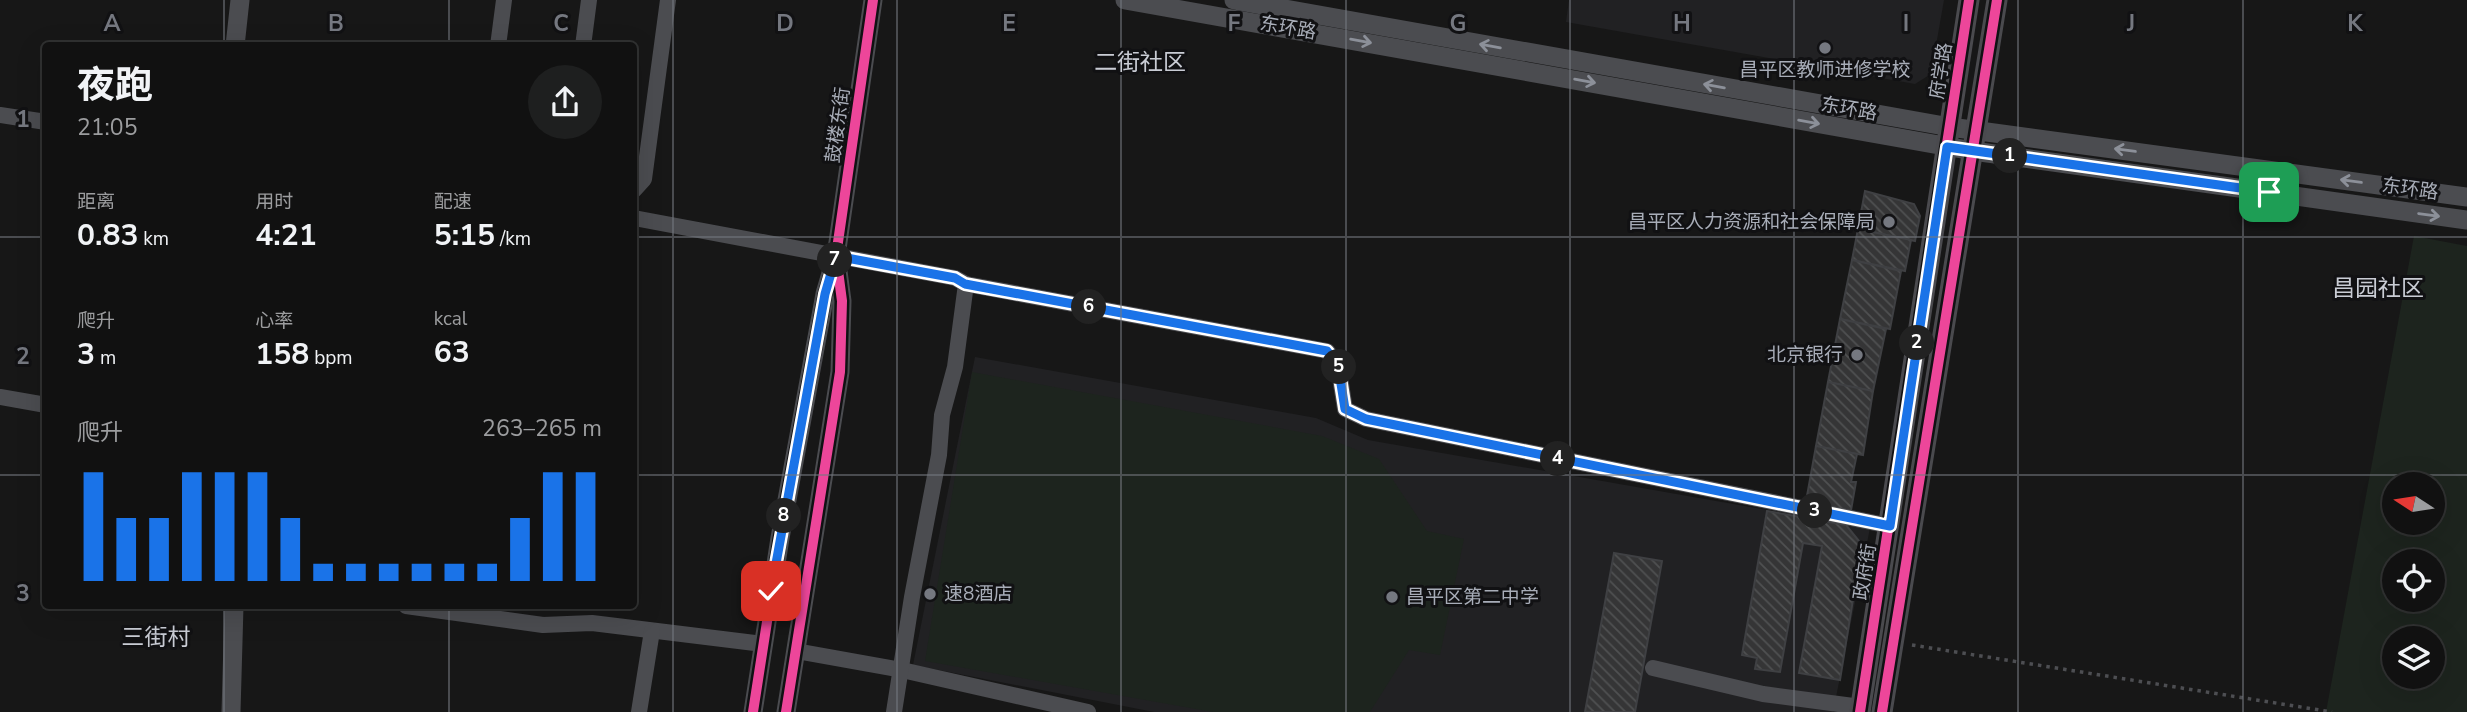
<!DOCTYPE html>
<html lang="zh">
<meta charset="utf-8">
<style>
:root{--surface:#111;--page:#1e1f1f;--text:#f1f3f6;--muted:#9c9d9f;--line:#303131;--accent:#1a73e8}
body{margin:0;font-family:"Nunito Sans","Noto Sans SC",sans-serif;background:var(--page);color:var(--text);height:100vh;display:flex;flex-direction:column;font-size:26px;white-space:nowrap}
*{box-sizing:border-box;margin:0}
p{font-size:23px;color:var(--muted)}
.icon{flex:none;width:38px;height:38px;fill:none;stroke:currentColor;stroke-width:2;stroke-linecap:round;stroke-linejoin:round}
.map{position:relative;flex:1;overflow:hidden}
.details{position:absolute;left:42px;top:42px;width:595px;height:567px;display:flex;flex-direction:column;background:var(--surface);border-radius:7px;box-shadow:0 7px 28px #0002,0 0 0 2px var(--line)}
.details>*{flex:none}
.needle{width:46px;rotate:282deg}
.tools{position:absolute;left:2382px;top:472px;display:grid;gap:14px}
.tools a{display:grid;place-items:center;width:63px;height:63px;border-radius:50%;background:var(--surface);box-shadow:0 7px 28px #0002,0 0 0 2px var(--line);font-size:35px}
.pin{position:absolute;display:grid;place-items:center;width:60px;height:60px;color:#fff;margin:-30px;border-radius:14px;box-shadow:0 4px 10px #0006}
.km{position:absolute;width:35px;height:35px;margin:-18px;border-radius:50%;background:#222;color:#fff;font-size:19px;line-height:35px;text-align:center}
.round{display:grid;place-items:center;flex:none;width:74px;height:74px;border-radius:37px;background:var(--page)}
.summary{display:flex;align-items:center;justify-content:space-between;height:119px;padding:0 35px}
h1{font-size:38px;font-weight:700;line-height:52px}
.metrics{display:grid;grid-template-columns:repeat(3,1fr);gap:10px;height:119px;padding:7px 35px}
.metrics div{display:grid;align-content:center}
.metrics b{font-size:30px;font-weight:700}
.metrics small{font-size:19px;font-weight:400}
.metrics p{font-size:19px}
.chart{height:196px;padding:14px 35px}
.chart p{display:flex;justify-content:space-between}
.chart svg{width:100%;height:126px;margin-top:7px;stroke:var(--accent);stroke-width:6}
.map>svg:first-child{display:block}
.built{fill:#212123}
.green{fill:#1d241e;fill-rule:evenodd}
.building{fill:url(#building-back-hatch);stroke:#3f4043;stroke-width:2}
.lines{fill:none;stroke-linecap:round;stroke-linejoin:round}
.path{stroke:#4d4e52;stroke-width:3.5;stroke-dasharray:3.5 5;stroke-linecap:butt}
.minor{stroke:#4b4c50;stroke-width:16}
.tertiary{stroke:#4b4c50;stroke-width:19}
.secondary{stroke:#4a4a4e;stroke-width:21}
.cycleway-casing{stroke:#111113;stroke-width:15}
.cycleway{stroke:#ed469a;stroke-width:10}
.oneway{stroke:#8c9099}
.route-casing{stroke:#fff;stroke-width:14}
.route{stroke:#1a73e8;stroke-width:9}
.grid{fill:none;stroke:#757880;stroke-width:2;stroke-opacity:0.55}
.poi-dot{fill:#757880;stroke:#111113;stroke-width:2.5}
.labels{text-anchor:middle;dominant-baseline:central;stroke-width:6;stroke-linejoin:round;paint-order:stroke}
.street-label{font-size:19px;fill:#a8adb8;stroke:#111113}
.poi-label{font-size:19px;fill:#a8adb8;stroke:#111113;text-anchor:end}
.quarter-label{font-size:23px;fill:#c9ccd4;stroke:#111113}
.grid-label{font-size:23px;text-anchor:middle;font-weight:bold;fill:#757880;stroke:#111113;stroke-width:6;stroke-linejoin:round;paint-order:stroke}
</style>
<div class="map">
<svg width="2467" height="712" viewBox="0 0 2467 712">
<defs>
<pattern id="building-back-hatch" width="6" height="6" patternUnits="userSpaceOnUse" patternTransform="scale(1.75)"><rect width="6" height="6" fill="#353536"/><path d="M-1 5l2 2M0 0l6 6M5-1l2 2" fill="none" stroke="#4f5051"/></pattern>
</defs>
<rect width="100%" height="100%" fill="#171717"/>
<g class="built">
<polygon points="1569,0 1944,0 1931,74 1915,84 1566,22"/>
<polygon points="975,357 1316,418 1368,440 1870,528 1833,712 1154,712 913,665"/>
</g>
<g class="green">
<path d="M2414,236L2467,246V712H2326ZM2394,485H2432V523H2394ZM2394,562H2432V600H2394ZM2394,639H2432V677H2394Z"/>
<polygon points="972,372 1322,436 1379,459 1427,531 1464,539 1440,655 1409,650 1370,712 1213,712 925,661"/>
</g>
<g class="building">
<polygon points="1865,191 1914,204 1920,216 1915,241 1858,229"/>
<polygon points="1858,229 1911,240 1905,271 1852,260"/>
<polygon points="1852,260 1901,271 1890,329 1840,319"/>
<polygon points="1840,319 1886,329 1873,391 1828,382"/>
<polygon points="1828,382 1873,391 1863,455 1816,446"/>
<polygon points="1816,446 1857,454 1851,482 1856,482 1850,516 1805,507"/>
<polygon points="1767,511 1846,525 1859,541 1861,550 1840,680 1799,673 1822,546 1803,543 1780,672 1755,669 1757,658 1742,655"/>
<polygon points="1614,553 1662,561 1635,712 1585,712"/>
</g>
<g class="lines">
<polyline class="path" points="1912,645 2332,712"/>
<g class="minor">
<polyline points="498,46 504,0"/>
<polyline points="583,46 589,0"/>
<polyline points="0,115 46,122"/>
<polyline points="634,190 644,179 668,0"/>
<polyline points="634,218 955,278 966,284 1327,351 1338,365 1345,409 1366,419 1890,526"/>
<polyline points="0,397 46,405"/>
<polyline points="406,606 543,625 592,623 763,644"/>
<polyline points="796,651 902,670 1088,712"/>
<polyline points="1653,668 1763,694 1861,707"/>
<polyline points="639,712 652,631"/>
<polyline points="894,712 912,597 939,455 942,415 955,367 966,284"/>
</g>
<g class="tertiary">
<polyline points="1125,0 1973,151 2467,220"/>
<polyline points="1234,0 1950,127 2467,197"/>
<polyline points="235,46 240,0"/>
<polyline points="231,712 234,606"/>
<polyline points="753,712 780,538 825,294 836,256 873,0"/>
<polyline points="786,712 840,372 842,301 837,264"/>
</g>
<g class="secondary">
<polyline points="1860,712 1969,0"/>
<polyline points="1882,712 1997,0"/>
</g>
<defs>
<g id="cycleway">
<polyline points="753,712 780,538 825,294 836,256 873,0"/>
<polyline points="786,712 840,372 842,301 837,263"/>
<polyline points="1860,712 1969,0"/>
<polyline points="1882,712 1997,0"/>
</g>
</defs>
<use href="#cycleway" class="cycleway-casing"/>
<use href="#cycleway" class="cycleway"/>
</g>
<defs><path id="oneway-shaft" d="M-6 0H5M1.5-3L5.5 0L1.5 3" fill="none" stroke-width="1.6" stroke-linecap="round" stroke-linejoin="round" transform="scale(1.75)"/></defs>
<g class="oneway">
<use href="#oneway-shaft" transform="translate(1361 41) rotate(10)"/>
<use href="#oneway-shaft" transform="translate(1490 46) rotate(-170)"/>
<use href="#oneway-shaft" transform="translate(1585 81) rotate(10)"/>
<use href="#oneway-shaft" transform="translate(1714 86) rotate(-170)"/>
<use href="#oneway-shaft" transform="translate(1809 122) rotate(10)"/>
<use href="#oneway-shaft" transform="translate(2125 150) rotate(-172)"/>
<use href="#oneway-shaft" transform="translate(2351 181) rotate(-172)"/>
<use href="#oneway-shaft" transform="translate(2429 215) rotate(8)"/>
</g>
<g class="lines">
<defs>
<polyline id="route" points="771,591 825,294 836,256 955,278 965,284 1327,351 1338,365 1345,409 1366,419 1890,526 1947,147 2269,192"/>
</defs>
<use href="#route" class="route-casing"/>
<use href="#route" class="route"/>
</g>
<path class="grid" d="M224,0V46M449,0V46M673,0V712M897,0V712M1121,0V712M1346,0V712M1570,0V712M1794,0V712M2018,0V712M2243,0V712M0,237H46M634,237H2467M0,475H46M634,475H2467M224,606V712M449,606V712"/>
<g class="poi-dot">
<circle cx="1825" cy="48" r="7"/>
<circle cx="1889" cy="222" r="7"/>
<circle cx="1857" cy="355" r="7"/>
<circle cx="930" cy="594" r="7"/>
<circle cx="1392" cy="597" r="7"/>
</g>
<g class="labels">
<g class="street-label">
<text transform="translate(1288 28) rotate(10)">东环路</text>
<text transform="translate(1941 71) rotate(-81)">府学路</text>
<text transform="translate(1849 109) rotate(10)">东环路</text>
<text transform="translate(838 125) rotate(-82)">鼓楼东街</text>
<text transform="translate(2410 189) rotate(8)">东环路</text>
<text transform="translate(1865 572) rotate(-81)">政府街</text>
</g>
<g class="poi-label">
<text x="1825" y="70" text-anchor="middle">昌平区教师进修学校</text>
<text x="1875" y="222">昌平区人力资源和社会保障局</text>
<text x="1843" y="355">北京银行</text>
<text x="944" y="594" text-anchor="start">速8酒店</text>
<text x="1406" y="597" text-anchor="start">昌平区第二中学</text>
</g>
<g class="quarter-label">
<text x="1140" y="62">二街社区</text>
<text x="2378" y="288">昌园社区</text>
<text x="156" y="637">三街村</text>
</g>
</g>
<g class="grid-label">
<text x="112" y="31">A</text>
<text x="336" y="31">B</text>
<text x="561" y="31">C</text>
<text x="785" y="31">D</text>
<text x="1009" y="31">E</text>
<text x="1234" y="31">F</text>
<text x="1458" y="31">G</text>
<text x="1682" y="31">H</text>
<text x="1906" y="31">I</text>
<text x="2131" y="31">J</text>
<text x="2355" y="31">K</text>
<text x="23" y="127">1</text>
<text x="23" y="364">2</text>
<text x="23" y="601">3</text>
</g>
</svg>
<div class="tools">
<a><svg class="needle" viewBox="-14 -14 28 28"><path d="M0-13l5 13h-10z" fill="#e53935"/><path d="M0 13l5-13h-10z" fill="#9c9d9f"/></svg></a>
<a><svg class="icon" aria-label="locate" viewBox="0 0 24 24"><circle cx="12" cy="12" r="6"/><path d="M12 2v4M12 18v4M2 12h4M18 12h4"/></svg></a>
<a><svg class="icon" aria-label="layers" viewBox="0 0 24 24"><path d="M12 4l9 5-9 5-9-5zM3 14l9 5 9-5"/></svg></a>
</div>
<div class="pin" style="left:2269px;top:192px;background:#1e9e55"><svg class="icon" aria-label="arrive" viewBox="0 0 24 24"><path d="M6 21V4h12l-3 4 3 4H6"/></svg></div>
<div class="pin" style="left:771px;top:591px;background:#d93025"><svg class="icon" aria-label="check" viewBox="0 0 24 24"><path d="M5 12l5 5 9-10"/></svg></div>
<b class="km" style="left:2010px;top:156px">1</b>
<b class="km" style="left:1917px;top:343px">2</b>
<b class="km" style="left:1815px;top:511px">3</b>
<b class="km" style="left:1558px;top:459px">4</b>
<b class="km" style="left:1339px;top:367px">5</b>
<b class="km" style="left:1089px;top:307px">6</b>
<b class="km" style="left:835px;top:260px">7</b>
<b class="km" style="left:784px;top:516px">8</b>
<section class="details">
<div class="summary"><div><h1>夜跑</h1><p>21:05</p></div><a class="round"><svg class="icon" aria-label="share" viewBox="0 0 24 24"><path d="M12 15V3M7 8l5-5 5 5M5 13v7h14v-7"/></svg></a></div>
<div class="metrics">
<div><p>距离</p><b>0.83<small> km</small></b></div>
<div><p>用时</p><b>4:21</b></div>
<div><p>配速</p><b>5:15<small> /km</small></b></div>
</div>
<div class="metrics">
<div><p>爬升</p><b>3<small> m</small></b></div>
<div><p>心率</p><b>158<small> bpm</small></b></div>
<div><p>kcal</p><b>63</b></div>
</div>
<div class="chart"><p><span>爬升</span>263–265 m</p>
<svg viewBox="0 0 160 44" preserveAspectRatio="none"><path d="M5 44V6M15 44V22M25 44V22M35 44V6M45 44V6M55 44V6M65 44V22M75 44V38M85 44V38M95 44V38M105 44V38M115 44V38M125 44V38M135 44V22M145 44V6M155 44V6"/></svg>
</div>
</section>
</div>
